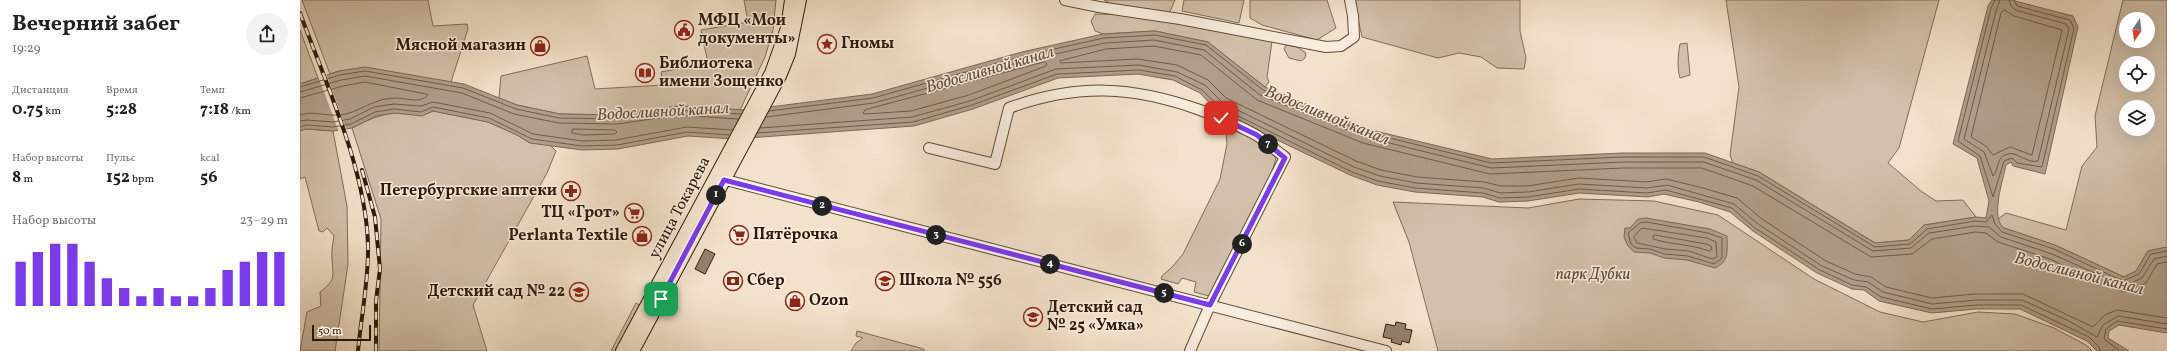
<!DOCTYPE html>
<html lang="ru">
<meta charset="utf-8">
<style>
:root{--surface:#fff;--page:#f2f2f2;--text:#202124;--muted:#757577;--accent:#7c3aed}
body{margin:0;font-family:Vollkorn,serif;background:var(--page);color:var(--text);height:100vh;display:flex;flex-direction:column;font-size:15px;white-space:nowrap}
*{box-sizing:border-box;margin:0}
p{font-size:13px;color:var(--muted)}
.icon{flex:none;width:22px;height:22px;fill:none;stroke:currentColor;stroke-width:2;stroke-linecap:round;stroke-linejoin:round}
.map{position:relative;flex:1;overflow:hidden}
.details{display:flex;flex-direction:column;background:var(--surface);width:300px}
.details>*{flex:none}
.needle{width:26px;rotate:194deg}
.tools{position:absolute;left:1819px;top:12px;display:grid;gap:8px}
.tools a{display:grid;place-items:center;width:36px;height:36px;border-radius:50%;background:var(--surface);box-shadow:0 4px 16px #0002;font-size:20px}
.scale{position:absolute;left:12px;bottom:10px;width:59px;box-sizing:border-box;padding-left:4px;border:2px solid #2e1a0a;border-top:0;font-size:11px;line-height:14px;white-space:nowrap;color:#2e1a0a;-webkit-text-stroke:3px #f7ecdd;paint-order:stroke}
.pin{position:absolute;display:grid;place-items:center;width:34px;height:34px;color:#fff;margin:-17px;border-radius:8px;box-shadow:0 2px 6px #0006}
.km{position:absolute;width:20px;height:20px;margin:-10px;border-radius:50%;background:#222;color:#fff;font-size:11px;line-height:20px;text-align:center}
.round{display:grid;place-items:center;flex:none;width:42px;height:42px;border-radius:21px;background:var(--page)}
.headline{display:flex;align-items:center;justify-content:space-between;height:68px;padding:0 12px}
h1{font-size:22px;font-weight:700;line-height:30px}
.figures{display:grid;grid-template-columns:repeat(3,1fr);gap:6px;height:68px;padding:4px 12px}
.figures div{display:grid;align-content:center}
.figures b{font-size:17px;font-weight:700}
.figures small{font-size:11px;font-weight:400}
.figures p{font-size:11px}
.chart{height:112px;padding:8px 12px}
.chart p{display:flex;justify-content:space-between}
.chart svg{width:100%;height:72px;margin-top:4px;stroke:var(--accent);stroke-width:6}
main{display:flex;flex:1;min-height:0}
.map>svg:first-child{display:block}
.green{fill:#d2c0aa;stroke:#806d5a;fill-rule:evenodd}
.water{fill:#b09e89;stroke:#7c6956}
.pier{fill:#f3e2cb}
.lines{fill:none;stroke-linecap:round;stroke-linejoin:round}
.shore{stroke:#6f5c4a;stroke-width:1}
.building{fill:#94826e;stroke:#2e1a0a}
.minor-casing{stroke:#5f4c3a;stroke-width:12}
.major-casing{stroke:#2e1a0a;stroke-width:14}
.minor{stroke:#f7ecdd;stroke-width:10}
.major{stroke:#f3e2cb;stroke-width:12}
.rail-casing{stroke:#2e1a0a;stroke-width:4}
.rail{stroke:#f7ecdd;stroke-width:2.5;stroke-dasharray:8;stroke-linecap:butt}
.route-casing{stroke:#fff;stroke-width:8}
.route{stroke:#7c3aed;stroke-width:5}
.labels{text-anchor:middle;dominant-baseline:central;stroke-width:3;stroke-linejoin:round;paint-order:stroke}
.poi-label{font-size:16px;font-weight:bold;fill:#2e1a0a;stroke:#f7ecdd;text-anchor:start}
.street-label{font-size:16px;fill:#2e1a0a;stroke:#f7ecdd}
.park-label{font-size:16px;font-style:italic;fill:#5f4c3a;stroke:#f7ecdd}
.water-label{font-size:17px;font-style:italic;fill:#624f3d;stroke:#f7ecdd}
</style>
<main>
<section class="details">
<div class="headline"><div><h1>Вечерний забег</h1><p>19:29</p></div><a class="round"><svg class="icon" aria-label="share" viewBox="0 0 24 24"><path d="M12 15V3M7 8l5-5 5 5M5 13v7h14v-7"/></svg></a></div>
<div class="figures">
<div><p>Дистанция</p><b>0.75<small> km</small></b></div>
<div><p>Время</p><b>5:28</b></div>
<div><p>Темп</p><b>7:18<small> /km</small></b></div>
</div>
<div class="figures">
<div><p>Набор высоты</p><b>8<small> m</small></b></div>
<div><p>Пульс</p><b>152<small> bpm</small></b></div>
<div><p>kcal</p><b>56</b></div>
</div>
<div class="chart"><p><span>Набор высоты</span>23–29 m</p>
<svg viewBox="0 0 160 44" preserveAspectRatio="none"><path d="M5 44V17M15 44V11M25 44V6M35 44V6M45 44V17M55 44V27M65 44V33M75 44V38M85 44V33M95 44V38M105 44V38M115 44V33M125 44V22M135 44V17M145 44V11M155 44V11"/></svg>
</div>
</section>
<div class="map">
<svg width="1867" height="351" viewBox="0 0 1867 351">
<rect width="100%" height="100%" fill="#f3e2cb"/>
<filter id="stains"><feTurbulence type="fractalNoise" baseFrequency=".005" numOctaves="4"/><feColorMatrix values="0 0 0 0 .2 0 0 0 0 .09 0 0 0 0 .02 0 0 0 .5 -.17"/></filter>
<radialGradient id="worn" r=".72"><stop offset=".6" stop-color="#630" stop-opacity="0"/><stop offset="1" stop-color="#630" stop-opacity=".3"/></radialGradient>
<g class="green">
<polygon points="2,0 128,0 133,26 167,24 168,29 151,82 109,76 39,71 30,74"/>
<polygon points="444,0 476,0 473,30 465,57 440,110 379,106 316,115 260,114 217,105 199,98 201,76 287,56 295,89 363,85 361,72 408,63 401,30 448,22"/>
<polygon points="804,0 875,0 869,14 815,7"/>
<polygon points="884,0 944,0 939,23 882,11"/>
<polygon points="950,0 1027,0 1036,28 1017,40 962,25 950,18"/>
<polygon points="1054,0 1220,0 1220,31 1226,58 1224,69 1197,68 1181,57 1159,53 1138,58 1062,37"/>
<polygon points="1426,0 1639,0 1599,148 1588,163 1621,191 1636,201 1663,200 1676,217 1624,225 1609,240 1575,243 1459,172 1433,163 1430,155 1439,87"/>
<path d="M1823,0H1867V247L1848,251L1836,271L1824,277L1755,245L1704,228L1698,222V219L1706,213L1766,230L1782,166L1797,147L1795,116ZM1826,19H1848V41H1826ZM1826,63H1848V85H1826ZM1826,107H1848V129H1826Z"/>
<polygon points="795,14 835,15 972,41 967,77 969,82 965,87 908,42 855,31 803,34 795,31 791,21"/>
<polygon points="0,30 18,78 0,84"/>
<path d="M1387,43L1390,75L1380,78C1377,69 1378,54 1380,44Z"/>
<polygon points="986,45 997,47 1006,53 1005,58 1001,61 989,58 984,49"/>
<path d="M133,111L188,122L217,135L230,143L249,144L256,151L247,173L173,305L187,351H79L81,219L52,128C66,121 78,115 93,113C109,112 117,118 133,111Z"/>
<polygon points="925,124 956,139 976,158 972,172 909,296 894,292 896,282 882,278 878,284 861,279 862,276 872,267 883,254 920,179 927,144"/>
<path d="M6,129L33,131L47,206L48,264L35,351H0L7,312L21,306L20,292C36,280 33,277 32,259C31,251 33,243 34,236L27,228L23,232L19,231L5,177L0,179V131Z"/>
<polygon points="1279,199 1354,201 1418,215 1514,279 1580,312 1623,322 1678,312 1715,314 1754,328 1786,345 1792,351 1138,351 1109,242 1093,202 1228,208"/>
<polygon points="336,303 343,307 320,351 311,351"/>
<polygon points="557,331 624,349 624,351 551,351 556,343 563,338 556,336"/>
</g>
<g class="water">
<path d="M1692,0H1711L1773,16L1778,27L1745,174L1713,166L1711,162L1706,165C1703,180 1690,218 1704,228L1755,245L1824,277L1836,271L1848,251L1867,247V333L1819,325L1809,331L1808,338L1829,351H1797L1787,341L1720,309H1676L1632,313L1579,301L1564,290L1552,289L1517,273L1453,231L1430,212L1399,202L1364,194L1348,197L1279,193L1228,201L1199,202L1183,197L1115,192L1077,185L1050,175L917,111L900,93L873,80L838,74L758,78L673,109L614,126L434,139L388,136L318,149L282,150L230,143L217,135L188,122L133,111L122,116L95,113L76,116L52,128L33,131L6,129L0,131V84L39,71L65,67L164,84L217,105L260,114L316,115L379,106L446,110L572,94L722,52L803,34L855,31L908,42L965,87L1067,129L1192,159L1323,153H1405L1459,172L1575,243L1609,240L1624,225L1676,217L1686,218L1689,201L1677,158L1653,144L1688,6Z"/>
<path d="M1346,218L1410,229L1427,236C1427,250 1430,261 1415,268L1387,260L1364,258L1350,253L1334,252L1328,246L1324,237L1325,228H1330L1338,219Z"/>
</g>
<polygon class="pier" points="26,73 47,131 39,132 18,76"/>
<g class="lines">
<g class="shore">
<polyline points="1695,0 1691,8 1658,141 1680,156 1693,197 1704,161 1712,158 1717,163 1742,167 1774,28 1770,20 1717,6 1714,0"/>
<path d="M1700,0L1696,11L1664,139L1684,152L1693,176C1700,169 1695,157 1708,154C1717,151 1727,164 1738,161L1769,29L1766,24L1715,10L1711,6L1709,0"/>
<polygon points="1705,10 1714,16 1762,30 1732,155 1710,147 1693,155 1686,146 1671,137 1701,13"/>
<polygon points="745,62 747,64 746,66 669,95 611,111 565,114 563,113 565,110"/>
<polyline points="0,87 40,75 65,71 163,88 216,109 259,118 316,119 379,110 441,114"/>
<polyline points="0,92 41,80 65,76 162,93 214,114 259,123 317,124 379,115 438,119"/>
<path d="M0,98L43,86L65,82L126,94L128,95C120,104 106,98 96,98C75,98 64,109 46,114C31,118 14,110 0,115"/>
<polyline points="469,111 573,98 723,56 804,38 855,35 906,45 963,90 1065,132 1191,163 1323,157 1404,157 1458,176 1575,247 1610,244 1627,229 1675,221 1686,222 1692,215 1695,224 1702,232 1754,249 1823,281 1839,274 1851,254 1867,251"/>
<polyline points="466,117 574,103 724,61 805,43 854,40 904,50 960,95 1065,137 1191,168 1324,162 1404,162 1456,180 1573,251 1611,248 1629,233 1675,226 1689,227 1701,237 1752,254 1824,286 1842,278 1854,259 1867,256"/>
<polyline points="0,121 7,120 33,122 50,119 74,107 94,104 121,106 133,102 190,113 233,134 282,141 316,140 387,127 432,130"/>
<polyline points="0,127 6,125 33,127 51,124 75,112 94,109 121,112 133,107 189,118 232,139 282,146 317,145 387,132 430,135"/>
<polyline points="460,128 612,117 670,101 756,69 839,65 877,72 905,85 923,103 1054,167 1080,176 1116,183 1184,188 1200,193 1228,192 1279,184 1347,188 1367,185 1434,204 1458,224 1522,266 1554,280 1568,282 1583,292 1632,304 1676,300 1722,300 1767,320 1797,337 1803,325 1818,316 1867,324"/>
<polygon points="273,129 315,130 317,132 315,134 283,135 272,133"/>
<polyline points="457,133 613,122 672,105 757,74 839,70 875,76 902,90 920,107 1052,172 1078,181 1115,188 1183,193 1200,198 1228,197 1279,189 1347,193 1366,190 1432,208 1455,228 1520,270 1552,285 1566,287 1581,297 1632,309 1676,305 1721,305 1789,337 1799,347 1800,351"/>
<polygon points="1346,222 1408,233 1422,238 1422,258 1414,264 1388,256 1364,254 1350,249 1336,248 1331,244 1328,233 1340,223"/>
<polygon points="1342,228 1407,238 1416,242 1417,257 1412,259 1389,251 1365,249 1337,243 1334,237"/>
<path d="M1355,235L1406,244L1411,246L1412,249L1409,251C1391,244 1372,245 1353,239V236Z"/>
<polyline points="1867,262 1857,264 1846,283 1824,292 1790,279 1750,259 1698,242 1686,233 1675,232 1632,239 1612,254 1571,257 1453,186 1402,168 1324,168 1190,174 1063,143 957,100 901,55 854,46 806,49 759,61 761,63 838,59 877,65 908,80 926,98 1056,161 1081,170 1117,177 1184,182 1201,186 1227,186 1279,178 1346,182 1366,179 1403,188 1437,198 1462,219 1526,261 1555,274 1571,277 1586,287 1632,298 1675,294 1723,294 1793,327 1805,315 1817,310 1867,318"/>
<polyline points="1820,351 1804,339 1806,329 1817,321 1867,329"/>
</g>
</g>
<g class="building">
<polygon points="405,249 415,254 405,274 395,269"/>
<polygon points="1096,322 1106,324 1105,329 1112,330 1109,343 1102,341 1101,345 1091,342 1092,339 1083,337 1086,324 1095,326"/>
</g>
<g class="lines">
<defs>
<g id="minor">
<polyline points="765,0 799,7 880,19 1026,47 1041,46 1054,37 1053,16 1050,0"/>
<path d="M629,148L695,164L709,108C777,83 833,86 900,110C919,117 938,125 956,135C966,141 975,150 985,157L910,305L890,351"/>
<polyline points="418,178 1086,351"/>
</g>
<g id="major">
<polyline points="322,351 471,73 487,28 491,0"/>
<polyline points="333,351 480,76 489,54 500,0"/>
</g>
</defs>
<use href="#minor" class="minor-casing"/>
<use href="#major" class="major-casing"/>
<use href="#minor" class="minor"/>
<use href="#major" class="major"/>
<defs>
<g id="rail">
<path d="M0,13C26,84 66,170 68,245C69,279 61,317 58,351"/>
<polyline points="62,170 75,217 80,269 76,301 76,351"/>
</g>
</defs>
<use href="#rail" class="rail-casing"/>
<use href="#rail" class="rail"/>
</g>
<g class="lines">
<defs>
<polyline id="route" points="361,299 424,180 910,305 985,158 957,135 921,118"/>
</defs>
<use href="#route" class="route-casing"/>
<use href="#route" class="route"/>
</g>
<defs>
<symbol id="civic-ring" viewBox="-11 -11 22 22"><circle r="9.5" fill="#f7ecdd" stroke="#8f2418" stroke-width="1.5"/><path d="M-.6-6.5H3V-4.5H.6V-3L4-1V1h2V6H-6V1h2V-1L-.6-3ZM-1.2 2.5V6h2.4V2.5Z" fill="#8f2418"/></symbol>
<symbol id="sight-ring" viewBox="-11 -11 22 22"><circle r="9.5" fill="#f7ecdd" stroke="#8f2418" stroke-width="1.5"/><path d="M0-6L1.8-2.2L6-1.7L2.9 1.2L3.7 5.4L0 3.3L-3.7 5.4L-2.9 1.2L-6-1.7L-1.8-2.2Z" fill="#8f2418"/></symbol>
<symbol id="shop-ring" viewBox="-11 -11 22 22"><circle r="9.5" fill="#f7ecdd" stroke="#8f2418" stroke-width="1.5"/><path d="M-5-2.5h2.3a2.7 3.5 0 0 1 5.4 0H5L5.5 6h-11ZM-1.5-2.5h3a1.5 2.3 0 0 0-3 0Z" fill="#8f2418"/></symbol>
<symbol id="library-ring" viewBox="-11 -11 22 22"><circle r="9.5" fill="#f7ecdd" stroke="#8f2418" stroke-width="1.5"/><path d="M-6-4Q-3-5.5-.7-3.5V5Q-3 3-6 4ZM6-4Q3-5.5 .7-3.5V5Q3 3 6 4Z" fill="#8f2418"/></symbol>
<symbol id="pharmacy-ring" viewBox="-11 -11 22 22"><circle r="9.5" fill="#f7ecdd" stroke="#8f2418" stroke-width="1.5"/><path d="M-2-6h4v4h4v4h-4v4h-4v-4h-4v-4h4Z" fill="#8f2418"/></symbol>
<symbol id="supermarket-ring" viewBox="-11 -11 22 22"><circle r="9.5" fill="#f7ecdd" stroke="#8f2418" stroke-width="1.5"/><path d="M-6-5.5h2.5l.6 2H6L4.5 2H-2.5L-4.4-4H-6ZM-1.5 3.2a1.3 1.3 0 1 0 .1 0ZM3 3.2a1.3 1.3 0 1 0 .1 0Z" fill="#8f2418"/></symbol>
<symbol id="bank-ring" viewBox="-11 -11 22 22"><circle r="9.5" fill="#f7ecdd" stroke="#8f2418" stroke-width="1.5"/><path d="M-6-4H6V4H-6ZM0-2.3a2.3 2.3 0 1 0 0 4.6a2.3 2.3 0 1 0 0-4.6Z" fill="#8f2418"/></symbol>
<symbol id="school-ring" viewBox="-11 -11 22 22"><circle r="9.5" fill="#f7ecdd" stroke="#8f2418" stroke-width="1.5"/><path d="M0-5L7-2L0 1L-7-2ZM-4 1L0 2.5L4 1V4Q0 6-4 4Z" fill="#8f2418"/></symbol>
</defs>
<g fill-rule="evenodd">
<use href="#civic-ring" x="373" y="19" width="22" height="22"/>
<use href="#sight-ring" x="516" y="33" width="22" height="22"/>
<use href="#shop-ring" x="229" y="35" width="22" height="22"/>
<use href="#library-ring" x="334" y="62" width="22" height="22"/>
<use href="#pharmacy-ring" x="260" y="180" width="22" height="22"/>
<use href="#supermarket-ring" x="323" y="202" width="22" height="22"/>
<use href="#supermarket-ring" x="428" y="224" width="22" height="22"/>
<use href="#shop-ring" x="331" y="225" width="22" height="22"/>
<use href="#bank-ring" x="422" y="270" width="22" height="22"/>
<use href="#school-ring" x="574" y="270" width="22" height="22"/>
<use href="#school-ring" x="268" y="281" width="22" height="22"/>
<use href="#shop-ring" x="484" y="290" width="22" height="22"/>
<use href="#school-ring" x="722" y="306" width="22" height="22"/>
</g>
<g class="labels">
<g class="poi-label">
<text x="398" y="21">МФЦ «Мои<tspan x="398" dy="18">документы»</tspan></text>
<text x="541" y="44">Гномы</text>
<text x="226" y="46" text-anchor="end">Мясной магазин</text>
<text x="359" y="64">Библиотека<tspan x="359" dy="18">имени Зощенко</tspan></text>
<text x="257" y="191" text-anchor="end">Петербургские аптеки</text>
<text x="320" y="213" text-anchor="end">ТЦ «Грот»</text>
<text x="453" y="235">Пятёрочка</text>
<text x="328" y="236" text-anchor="end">Perlanta Textile</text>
<text x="447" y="281">Сбер</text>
<text x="599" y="281">Школа № 556</text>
<text x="265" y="292" text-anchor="end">Детский сад № 22</text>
<text x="509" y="301">Ozon</text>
<text x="747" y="308">Детский сад<tspan x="747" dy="18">№ 25 «Умка»</tspan></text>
</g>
<g class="street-label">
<text transform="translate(380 208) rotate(-62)">улица Токарева</text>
</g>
<g class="park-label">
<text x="1293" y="275">парк Дубки</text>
</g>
<g class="water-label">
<text transform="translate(690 70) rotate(-16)">Водосливной канал</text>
<text transform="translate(363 112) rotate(-3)">Водосливной канал</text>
<text transform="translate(1027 116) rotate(22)">Водосливной канал</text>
<text transform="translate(1779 274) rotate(14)">Водосливной канал</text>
</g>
</g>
<rect width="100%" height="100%" filter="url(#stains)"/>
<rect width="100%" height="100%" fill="url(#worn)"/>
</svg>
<div class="tools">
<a><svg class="needle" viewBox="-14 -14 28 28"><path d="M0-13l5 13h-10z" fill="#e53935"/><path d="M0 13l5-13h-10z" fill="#757577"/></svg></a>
<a><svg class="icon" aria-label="locate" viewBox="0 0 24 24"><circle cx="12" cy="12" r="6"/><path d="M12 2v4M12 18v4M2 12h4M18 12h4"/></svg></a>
<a><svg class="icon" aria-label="layers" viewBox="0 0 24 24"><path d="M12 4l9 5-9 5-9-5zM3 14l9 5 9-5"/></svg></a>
</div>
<div class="scale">50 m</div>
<div class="pin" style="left:361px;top:299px;background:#1e9e55"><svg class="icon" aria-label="arrive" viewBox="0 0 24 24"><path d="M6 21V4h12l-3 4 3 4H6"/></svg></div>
<div class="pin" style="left:921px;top:118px;background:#d93025"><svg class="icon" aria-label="check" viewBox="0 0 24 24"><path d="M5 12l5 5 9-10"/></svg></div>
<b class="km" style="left:416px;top:195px">1</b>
<b class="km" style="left:522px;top:206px">2</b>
<b class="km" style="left:636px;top:235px">3</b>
<b class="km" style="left:750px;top:264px">4</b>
<b class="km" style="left:864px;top:293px">5</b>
<b class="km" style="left:942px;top:244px">6</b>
<b class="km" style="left:968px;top:144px">7</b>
</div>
</main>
